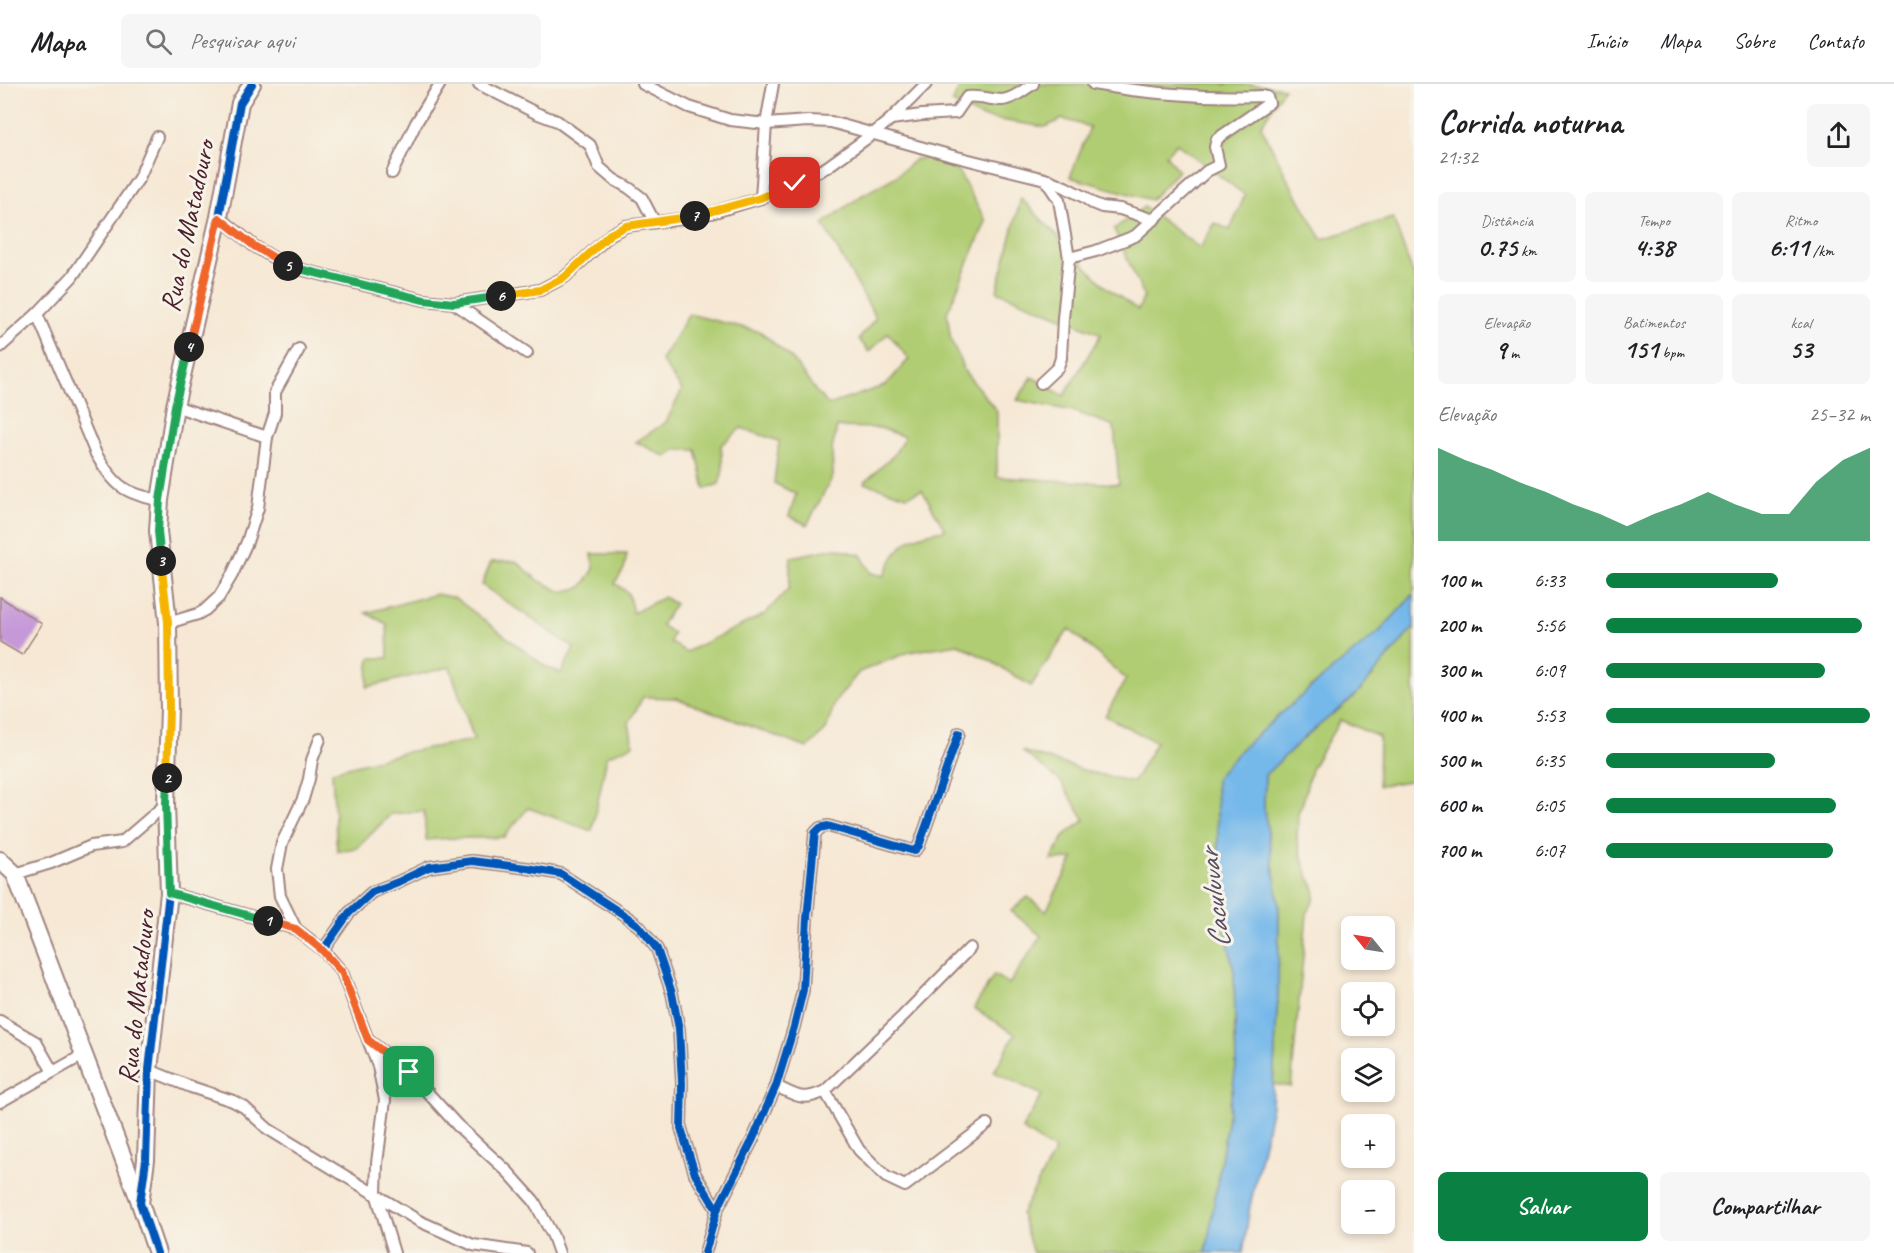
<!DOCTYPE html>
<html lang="pt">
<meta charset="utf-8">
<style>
:root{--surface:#fff;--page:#f6f6f6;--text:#202124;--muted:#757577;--line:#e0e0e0;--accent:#0b8043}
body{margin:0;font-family:Caveat,sans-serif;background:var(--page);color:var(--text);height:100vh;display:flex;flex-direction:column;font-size:22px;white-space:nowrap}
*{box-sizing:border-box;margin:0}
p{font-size:20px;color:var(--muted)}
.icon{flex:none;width:33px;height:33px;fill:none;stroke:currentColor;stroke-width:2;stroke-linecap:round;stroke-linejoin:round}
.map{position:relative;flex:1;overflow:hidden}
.panel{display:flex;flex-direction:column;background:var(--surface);width:480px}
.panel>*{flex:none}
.needle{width:39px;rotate:300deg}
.buttons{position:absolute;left:1341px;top:832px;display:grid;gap:12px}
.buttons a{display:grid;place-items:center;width:54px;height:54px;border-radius:9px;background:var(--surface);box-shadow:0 3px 9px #0003;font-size:30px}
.pin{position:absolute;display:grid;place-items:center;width:51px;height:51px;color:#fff;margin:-26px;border-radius:12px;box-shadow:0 3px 9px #0006}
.km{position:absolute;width:30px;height:30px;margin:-15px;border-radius:50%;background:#222;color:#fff;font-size:16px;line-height:30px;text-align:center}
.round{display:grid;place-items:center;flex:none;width:63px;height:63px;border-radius:9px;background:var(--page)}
.summary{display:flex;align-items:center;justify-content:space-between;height:102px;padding:0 24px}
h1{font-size:33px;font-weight:700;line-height:45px}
.figures{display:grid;grid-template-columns:repeat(3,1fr);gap:9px;height:102px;padding:6px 24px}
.figures div{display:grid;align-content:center;border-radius:9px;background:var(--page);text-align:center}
.figures b{font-size:26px;font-weight:700}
.figures small{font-size:16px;font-weight:400}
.figures p{font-size:16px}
.chart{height:168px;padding:12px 24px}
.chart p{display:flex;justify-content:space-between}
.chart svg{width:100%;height:108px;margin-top:6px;fill:var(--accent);opacity:.7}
.primary-button{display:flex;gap:12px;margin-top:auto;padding:12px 24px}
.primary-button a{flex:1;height:69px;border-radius:9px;background:var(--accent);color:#fff;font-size:24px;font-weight:700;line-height:69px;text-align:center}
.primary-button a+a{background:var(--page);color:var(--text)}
ul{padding:0 24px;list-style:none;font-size:20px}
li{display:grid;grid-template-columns:96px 72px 1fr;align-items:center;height:45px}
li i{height:15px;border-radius:8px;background:var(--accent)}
header{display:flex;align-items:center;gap:36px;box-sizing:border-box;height:84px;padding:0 30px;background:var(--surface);border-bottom:2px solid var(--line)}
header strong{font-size:28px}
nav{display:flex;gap:33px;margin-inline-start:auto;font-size:21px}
.search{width:420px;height:54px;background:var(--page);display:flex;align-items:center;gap:15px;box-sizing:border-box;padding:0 21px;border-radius:9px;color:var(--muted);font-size:22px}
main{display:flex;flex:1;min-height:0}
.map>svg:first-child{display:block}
.green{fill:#b0cd73;stroke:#7d764f;stroke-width:1.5}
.water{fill:#74b8ea;stroke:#5f6c8a;stroke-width:1.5}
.building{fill:#c598d8}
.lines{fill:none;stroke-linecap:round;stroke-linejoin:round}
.street-casing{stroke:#a08480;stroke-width:14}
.secondary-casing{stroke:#a08480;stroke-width:20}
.street{stroke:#fff;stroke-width:10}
.secondary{stroke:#fff;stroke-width:16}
.cycleway-casing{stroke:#f7f3e8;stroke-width:11}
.cycleway{stroke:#0057b8;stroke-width:8}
.split-1-casing{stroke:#fff;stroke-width:12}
.split-2-casing{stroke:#fff;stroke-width:12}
.split-3-casing{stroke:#fff;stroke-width:12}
.split-4-casing{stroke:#fff;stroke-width:12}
.split-5-casing{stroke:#fff;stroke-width:12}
.split-6-casing{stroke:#fff;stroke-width:12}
.split-7-casing{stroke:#fff;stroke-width:12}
.split-8-casing{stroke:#fff;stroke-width:12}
.split-1{stroke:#f0652b;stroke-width:8}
.split-2{stroke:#22a559;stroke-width:8}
.split-3{stroke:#f5b400;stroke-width:8}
.split-4{stroke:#22a559;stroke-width:8}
.split-5{stroke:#f0652b;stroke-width:8}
.split-6{stroke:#22a559;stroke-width:8}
.split-7{stroke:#f5b400;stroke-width:8}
.split-8{stroke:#f5b400;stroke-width:8}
.labels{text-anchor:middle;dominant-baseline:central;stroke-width:6;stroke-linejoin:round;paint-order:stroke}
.street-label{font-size:28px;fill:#4a1f2b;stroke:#f7f3e8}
.water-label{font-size:30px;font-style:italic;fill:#574d64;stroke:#f7f3e8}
</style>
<header>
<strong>Mapa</strong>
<div class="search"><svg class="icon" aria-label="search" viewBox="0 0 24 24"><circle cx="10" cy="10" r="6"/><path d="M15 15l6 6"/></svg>Pesquisar aqui</div>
<nav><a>Início</a><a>Mapa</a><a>Sobre</a><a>Contato</a></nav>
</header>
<main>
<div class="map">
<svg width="1414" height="1169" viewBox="0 0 1414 1169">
<rect width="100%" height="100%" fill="#f7f3e8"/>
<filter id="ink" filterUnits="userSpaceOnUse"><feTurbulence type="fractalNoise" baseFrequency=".0167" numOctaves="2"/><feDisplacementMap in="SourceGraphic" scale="12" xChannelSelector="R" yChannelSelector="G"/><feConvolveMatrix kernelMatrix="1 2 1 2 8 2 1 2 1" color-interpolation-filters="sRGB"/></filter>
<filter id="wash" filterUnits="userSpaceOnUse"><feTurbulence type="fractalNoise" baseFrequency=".008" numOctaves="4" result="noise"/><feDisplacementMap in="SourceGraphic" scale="24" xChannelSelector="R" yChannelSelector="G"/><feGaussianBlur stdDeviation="1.35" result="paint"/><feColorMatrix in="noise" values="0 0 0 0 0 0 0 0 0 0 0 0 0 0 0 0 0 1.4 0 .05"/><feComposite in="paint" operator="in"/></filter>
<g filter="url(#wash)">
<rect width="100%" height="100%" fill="#f6e8d4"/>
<g class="green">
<path d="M961,0H1243L1284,4L1261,42L1290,99L1322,155L1393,134L1414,193V510L1380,547L1309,605L1240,666L1216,694L1220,818L1234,887L1236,984L1206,1169H1033L1021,1130L1055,1067L1022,1045L1042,1011L994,988L1015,950L974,924L994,891L1009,900L1041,852L1011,827L1028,813L1046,827L1073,775L1051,776L1065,751L1085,736L1061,698L1022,667L1093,689L1133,698L1156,658L1105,632L1126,595L1069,545L1031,602L991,577L958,560L909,568L859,588L835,618L826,646L807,664L676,614L643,613L629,639L633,661L607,672L592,747L528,724L504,753C478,755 452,753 426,756L424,727L391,730L357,764L337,767L332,687L406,668L474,656L450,583L367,603L370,574H388L387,540L366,529L436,510L455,514L546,583L561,589L574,564L482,501L491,478L516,477L538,496L562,508L582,503L594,485L592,470H627L624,485L615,499L628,509L633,529L664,513L675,520L661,541L673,549L670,558L686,568L765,530L789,504L791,473L836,464L861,471L871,489L884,492C898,459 909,451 945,446L922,406L907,412L864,399L894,371L905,353L880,344L837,343L832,365L833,392L807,441L789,432L796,410L774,399L779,357L741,344L721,361L723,386L719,400L705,405L696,366H676L666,373L636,358L666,338L682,306L661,276L689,230L761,248L792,275L818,310L829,321L886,301L909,275L888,249L869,268L859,255L876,234L823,140L861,112L895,93L916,75L949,71L986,137L947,229L951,256L965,288L997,327V393L1119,400L1114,342L1073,327L1017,316L1032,293L1064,312L1101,250L997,207L1021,114L1105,202L1138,226L1144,212L1114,145L1144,123L1200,164L1215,139L1230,146L1245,111L1176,59L1166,71L1178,87L1151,116L1070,93L1090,43L1063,35L1045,43L981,33L952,19Z"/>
<polygon points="1414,543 1414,696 1378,702 1379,653 1340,636 1311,685 1303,718 1298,729 1297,757 1307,790 1314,803 1315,814 1307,830 1291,1003 1273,1000 1278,910 1279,821 1264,724 1265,691 1305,653 1356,611"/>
</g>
<polygon class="water" points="1414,510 1414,543 1356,611 1305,653 1265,691 1264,724 1279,821 1278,910 1272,1022 1250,1122 1243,1169 1206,1169 1236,983 1234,887 1220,818 1216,694 1240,666 1309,605 1380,547"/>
<g id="blocks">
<polygon class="building" points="0,513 42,540 22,571 0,558"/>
</g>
</g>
<g filter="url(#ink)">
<use href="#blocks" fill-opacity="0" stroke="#a08480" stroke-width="1.5"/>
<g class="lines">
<defs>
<g id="street">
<polyline points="479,0 536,29 557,37 590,61 599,83 613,95 629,104 642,114 654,137"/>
<polyline points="643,0 689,23 730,36 766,40 808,37 831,38 949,71 1045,95 1059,116 1069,174 1063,234 1061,274 1058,283 1041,299"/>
<path d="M891,35L922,31L956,29L967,13C979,11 990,16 1002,16C1013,15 1024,6 1033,0"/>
<polyline points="392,89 416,39 440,0"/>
<polyline points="1049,96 1065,103 1084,113 1092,119 1102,123 1120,125 1154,136"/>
<polyline points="761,114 766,40 773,0"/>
<polyline points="219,133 254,162 287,182 424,216 454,219 527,269"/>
<path d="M1069,174L1096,167L1135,152L1207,87L1219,81L1215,63L1217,55L1269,19L1267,13L1263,12C1207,14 1149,10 1093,0"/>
<polyline points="454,219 540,206 565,193 611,150 626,142 681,135 711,129 761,114 795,99 827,83 874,49 891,35 926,0"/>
<path d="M37,230L96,370C114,401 124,410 160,416"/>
<polyline points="0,263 37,230 72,193 139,94 157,53"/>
<polyline points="175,322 267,353"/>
<polyline points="168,539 198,530 205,526 219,513 232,491 247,458 258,424 267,353 275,329 275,308 299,265"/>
<polyline points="15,790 51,779 91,762 122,758 166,720"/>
<polyline points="169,809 296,845 323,866 342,888 378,982 385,1016 377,1079 376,1109 394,1169"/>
<polyline points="296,845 280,812 277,785 282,759 303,715 309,695 312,676 320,655"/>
<polyline points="323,866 349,829 372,808 398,798 429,783 472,777 527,784 561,790 624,831 639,842 657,865 672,909 679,945 682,999 681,1044 695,1090 717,1126"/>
<polyline points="0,937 36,958 53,988"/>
<polyline points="368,956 409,988 457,1041 508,1088 534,1117 553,1152 559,1169"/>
<polyline points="149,986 191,1003 233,1017 244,1023 268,1045 419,1137 473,1161 527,1169"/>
<path d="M776,1002C797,1012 803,1018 825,1007L903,932L970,864"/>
<polyline points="825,1007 859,1066 886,1093 905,1102 987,1040"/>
<polyline points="0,1018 83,971"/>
<polyline points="705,1169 717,1126 753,1055 776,1002 794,943 803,906 807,834 815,749 820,744 828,742 914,767 919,762 959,649"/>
</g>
<g id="secondary">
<polyline points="0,776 15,790 140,1118"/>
<polyline points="157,1169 140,1119 146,1076 149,986 169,809 166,720 169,625 168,539 158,447 160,416 175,322 219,133 240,19 252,0"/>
</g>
</defs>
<use href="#street" class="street-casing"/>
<use href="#secondary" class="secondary-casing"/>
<use href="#street" class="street"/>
<use href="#secondary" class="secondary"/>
<defs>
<g id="cycleway">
<polyline points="323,866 349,829 372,808 398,798 429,783 472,777 527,784 561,790 624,831 639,842 657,865 672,909 679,945 682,999 681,1044 695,1090 717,1126"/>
<polyline points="157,1169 140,1119 146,1076 149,986 169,809 166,720 169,625 168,539 158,447 160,416 175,322 219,133 240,19 252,0"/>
<polyline points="705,1169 717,1126 753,1055 776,1002 794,943 803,906 807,834 815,749 820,744 828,742 914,767 919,762 959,649"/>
</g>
</defs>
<use href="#cycleway" class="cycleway-casing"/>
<use href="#cycleway" class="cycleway"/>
</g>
</g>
<g class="lines" filter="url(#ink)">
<defs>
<polyline id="split-1" points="268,837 296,845 322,866 342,888 368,956 409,988"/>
<polyline id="split-2" points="167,694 166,720 169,809 268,837"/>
<polyline id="split-3" points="161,477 168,538 169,625 167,694"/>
<polyline id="split-4" points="161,477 158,447 160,416 175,322 189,263"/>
<polyline id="split-5" points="189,263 219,134 254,162 288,182"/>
<polyline id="split-6" points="288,182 424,216 454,219 501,212"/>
<polyline id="split-7" points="501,212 540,206 565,193 610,150 626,142 695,132"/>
<polyline id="split-8" points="695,132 760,114 795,99"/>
</defs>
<use href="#split-1" class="split-1-casing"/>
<use href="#split-2" class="split-2-casing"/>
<use href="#split-3" class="split-3-casing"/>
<use href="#split-4" class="split-4-casing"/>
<use href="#split-5" class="split-5-casing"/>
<use href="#split-6" class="split-6-casing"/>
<use href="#split-7" class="split-7-casing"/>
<use href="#split-8" class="split-8-casing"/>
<use href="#split-1" class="split-1"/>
<use href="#split-2" class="split-2"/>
<use href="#split-3" class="split-3"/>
<use href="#split-4" class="split-4"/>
<use href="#split-5" class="split-5"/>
<use href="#split-6" class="split-6"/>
<use href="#split-7" class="split-7"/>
<use href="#split-8" class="split-8"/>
</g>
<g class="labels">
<g class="street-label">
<text transform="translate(187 142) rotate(-78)">Rua do Matadouro</text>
<text transform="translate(136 913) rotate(-84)">Rua do Matadouro</text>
</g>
<g class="water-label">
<text transform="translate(1214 815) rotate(-97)">Caculuvar</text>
</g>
</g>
</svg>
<div class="buttons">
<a><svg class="needle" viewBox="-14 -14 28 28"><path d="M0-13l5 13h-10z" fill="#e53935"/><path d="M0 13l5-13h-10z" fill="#757577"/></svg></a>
<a><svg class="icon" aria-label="locate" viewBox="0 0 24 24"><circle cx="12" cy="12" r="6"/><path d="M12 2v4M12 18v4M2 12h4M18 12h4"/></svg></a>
<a><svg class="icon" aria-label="layers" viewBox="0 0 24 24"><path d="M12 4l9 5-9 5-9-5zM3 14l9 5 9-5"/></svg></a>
<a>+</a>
<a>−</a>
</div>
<div class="pin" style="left:409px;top:988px;background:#1e9e55"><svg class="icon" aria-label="arrive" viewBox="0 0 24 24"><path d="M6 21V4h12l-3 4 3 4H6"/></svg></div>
<div class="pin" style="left:795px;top:99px;background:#d93025"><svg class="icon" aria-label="check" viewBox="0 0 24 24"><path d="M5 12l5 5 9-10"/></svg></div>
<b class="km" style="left:268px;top:837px">1</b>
<b class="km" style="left:167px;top:694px">2</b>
<b class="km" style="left:161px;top:477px">3</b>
<b class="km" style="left:189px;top:263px">4</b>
<b class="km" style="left:288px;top:182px">5</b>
<b class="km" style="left:501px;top:212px">6</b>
<b class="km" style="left:695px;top:132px">7</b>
</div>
<section class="panel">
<div class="summary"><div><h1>Corrida noturna</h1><p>21:32</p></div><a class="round"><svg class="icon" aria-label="share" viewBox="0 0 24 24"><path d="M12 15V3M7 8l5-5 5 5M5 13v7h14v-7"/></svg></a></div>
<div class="figures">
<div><p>Distância</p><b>0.75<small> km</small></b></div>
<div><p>Tempo</p><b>4:38</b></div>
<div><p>Ritmo</p><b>6:11<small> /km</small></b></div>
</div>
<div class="figures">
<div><p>Elevação</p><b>9<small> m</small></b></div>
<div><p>Batimentos</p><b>151<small> bpm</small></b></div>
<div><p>kcal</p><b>53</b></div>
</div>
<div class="chart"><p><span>Elevação</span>25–32 m</p>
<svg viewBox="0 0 160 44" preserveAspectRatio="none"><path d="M0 44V6L10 11L20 15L30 20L40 24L50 29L60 33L70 38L80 33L90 29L100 24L110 29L120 33L130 33L140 20L150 11L160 6V44z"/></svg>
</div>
<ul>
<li><b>100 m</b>6:33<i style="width:65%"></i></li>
<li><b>200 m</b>5:56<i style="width:97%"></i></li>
<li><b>300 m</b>6:09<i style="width:83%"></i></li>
<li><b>400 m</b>5:53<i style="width:100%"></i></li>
<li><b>500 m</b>6:35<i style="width:64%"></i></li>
<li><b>600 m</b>6:05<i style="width:87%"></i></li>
<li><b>700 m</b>6:07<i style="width:86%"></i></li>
</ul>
<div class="primary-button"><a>Salvar</a><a>Compartilhar</a></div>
</section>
</main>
